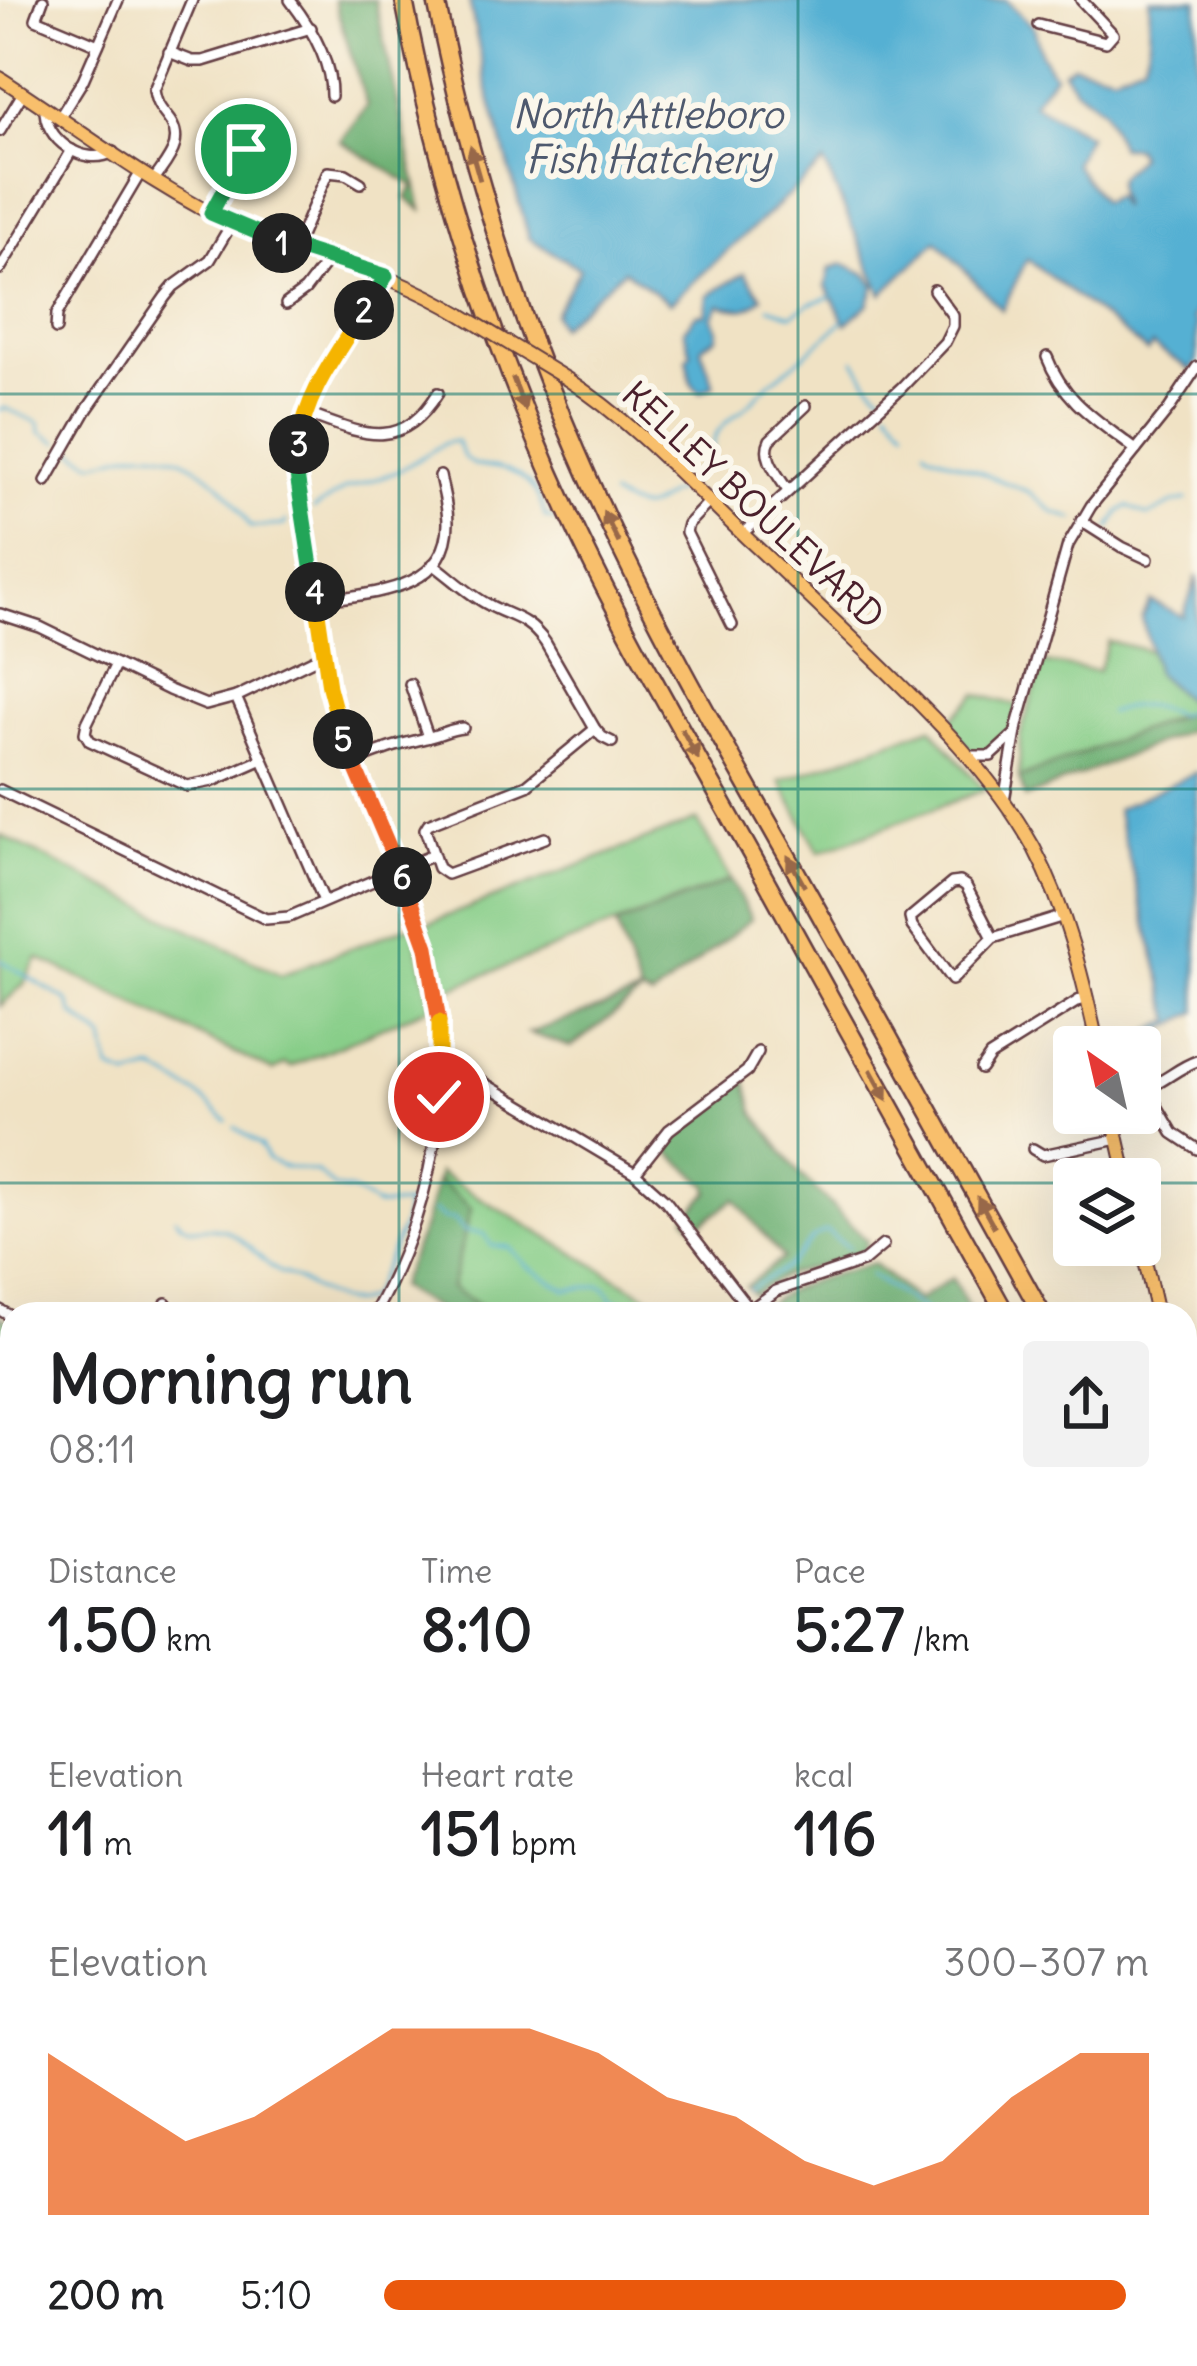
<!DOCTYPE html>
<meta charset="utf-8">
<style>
:root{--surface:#fff;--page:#f2f2f2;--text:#202124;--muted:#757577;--accent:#ea580c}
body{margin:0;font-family:Delius,sans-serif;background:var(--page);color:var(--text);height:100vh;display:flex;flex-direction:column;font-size:45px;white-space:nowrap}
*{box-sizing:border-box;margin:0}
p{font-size:39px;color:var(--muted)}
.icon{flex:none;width:66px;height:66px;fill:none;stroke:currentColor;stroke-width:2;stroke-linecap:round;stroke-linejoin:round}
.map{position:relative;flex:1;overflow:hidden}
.sheet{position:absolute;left:0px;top:1302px;width:1197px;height:1065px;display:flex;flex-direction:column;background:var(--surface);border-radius:36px 36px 0 0;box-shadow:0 12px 48px #0002}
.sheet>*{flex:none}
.needle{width:78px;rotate:326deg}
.tools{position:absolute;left:1053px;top:1026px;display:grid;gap:24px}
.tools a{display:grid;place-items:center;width:108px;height:108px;border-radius:12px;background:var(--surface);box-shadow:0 12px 48px #0002;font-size:60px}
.pin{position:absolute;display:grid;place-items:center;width:102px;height:102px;color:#fff;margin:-51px;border:6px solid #fff;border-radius:50%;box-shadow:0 3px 12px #0007}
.km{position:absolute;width:60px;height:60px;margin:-30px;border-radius:50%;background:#222;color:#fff;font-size:33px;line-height:60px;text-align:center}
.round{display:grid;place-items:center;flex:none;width:126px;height:126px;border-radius:12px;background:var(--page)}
.summary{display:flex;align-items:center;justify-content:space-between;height:204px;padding:0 48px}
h1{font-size:66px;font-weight:800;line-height:90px}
.metrics{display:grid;grid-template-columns:repeat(3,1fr);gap:18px;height:204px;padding:12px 48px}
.metrics div{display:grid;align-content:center}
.metrics b{font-size:60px;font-weight:800}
.metrics small{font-size:33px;font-weight:400}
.metrics p{font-size:33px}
.chart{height:336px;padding:24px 48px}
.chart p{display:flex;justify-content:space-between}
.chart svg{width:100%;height:216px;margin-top:12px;fill:var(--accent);opacity:.7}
ul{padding:0 48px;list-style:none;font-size:39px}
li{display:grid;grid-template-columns:192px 144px 1fr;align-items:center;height:90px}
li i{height:30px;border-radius:15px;background:var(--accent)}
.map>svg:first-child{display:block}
.green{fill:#88ce89;stroke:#69765a;stroke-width:3}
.forest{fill:#6eb175;stroke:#5c6850;stroke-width:3}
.water{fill:#55b0d3;stroke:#50687f;stroke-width:3}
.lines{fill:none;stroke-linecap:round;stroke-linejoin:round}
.stream{stroke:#55b0d3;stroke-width:3}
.minor-casing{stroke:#633c42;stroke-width:14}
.major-casing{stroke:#633c42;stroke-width:16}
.highway-casing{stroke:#633c42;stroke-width:21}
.minor{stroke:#fff;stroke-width:9}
.major{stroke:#f8bf6c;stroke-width:12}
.highway{stroke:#f8bf6c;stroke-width:16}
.major-bridge-casing{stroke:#633c42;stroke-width:16;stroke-linecap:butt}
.major-bridge{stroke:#f8bf6c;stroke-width:12}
.oneway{fill:#986748}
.split-1-casing{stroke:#fff;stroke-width:24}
.split-2-casing{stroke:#fff;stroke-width:24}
.split-3-casing{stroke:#fff;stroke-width:24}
.split-4-casing{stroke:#fff;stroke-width:24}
.split-5-casing{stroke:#fff;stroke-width:24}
.split-6-casing{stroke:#fff;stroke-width:24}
.split-7-casing{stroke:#fff;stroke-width:24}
.split-8-casing{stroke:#fff;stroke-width:24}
.split-1{stroke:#22a559;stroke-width:15}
.split-2{stroke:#22a559;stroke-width:15}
.split-3{stroke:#f5b400;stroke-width:15}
.split-4{stroke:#22a559;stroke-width:15}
.split-5{stroke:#f5b400;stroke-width:15}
.split-6{stroke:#f0652b;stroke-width:15}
.split-7{stroke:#f0652b;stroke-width:15}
.split-8{stroke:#f5b400;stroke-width:15}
.grid{fill:none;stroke:#0f766e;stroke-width:3;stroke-opacity:0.55}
.labels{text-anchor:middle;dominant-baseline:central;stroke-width:12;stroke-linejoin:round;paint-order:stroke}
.street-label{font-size:36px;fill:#4a1f2b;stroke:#fbf7ec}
.water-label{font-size:39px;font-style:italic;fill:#4e596e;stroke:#fbf7ec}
</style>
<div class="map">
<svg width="1197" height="2366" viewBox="0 0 1197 2366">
<rect width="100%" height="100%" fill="#fbf7ec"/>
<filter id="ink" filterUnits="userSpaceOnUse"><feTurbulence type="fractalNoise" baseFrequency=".00833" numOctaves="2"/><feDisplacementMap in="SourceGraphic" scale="24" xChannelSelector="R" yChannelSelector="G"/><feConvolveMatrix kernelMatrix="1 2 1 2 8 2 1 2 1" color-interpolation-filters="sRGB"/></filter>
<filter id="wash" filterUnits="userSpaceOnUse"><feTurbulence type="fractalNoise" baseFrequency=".004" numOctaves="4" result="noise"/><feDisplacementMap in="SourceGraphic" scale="48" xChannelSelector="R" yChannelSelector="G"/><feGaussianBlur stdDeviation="2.7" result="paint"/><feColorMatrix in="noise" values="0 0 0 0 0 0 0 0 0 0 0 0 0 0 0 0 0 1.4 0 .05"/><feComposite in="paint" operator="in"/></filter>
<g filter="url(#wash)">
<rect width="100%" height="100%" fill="#f0e2c4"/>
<g class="green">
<polygon points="1108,641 1150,651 1156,673 1196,709 1019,778 1020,736 1043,663 1098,671"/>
<path d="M977,694L1019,706C1012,731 1003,755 972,752L946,724Z"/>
<polygon points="931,727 984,790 819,852 780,781"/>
<polygon points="697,820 731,880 448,989 450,1000 443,1002 426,924"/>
<polygon points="0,835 281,975 413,924 432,1006 290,1067 285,1064 273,1071 38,958 23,985 0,1006"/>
<polygon points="438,1173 678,1314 493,1314 450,1288 471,1209 437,1180"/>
<polygon points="373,2355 610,2355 628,2366 370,2366"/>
</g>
<g class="forest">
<polygon points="334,0 375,0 422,210 406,198 414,186 340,141 367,106"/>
<polygon points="1197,709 1197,727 1025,798 1019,778"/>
<polygon points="731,880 751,919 652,998 641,994 571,1047 529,1033 640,994 616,925"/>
<polygon points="746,1078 754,1112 798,1172 867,1241 864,1250 857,1255 783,1276 753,1294 746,1286 783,1258 735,1199 695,1228 686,1217 709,1192 707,1184 663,1147"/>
<polygon points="437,1180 471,1208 451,1288 493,1314 444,1314 398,1287 424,1226"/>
<path d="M873,1263L917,1301L952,1278L972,1314H763L762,1310C788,1282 837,1275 873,1263Z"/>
<polygon points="0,1316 12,1323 12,1701 0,1692"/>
</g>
<g class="water">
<path d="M469,0H1006L1034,27L1041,54L1054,75L1032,103L1088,135L1074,163L1102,202L1115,196L1121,207C1108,168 1125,178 1139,155L1134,147H1120L1103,109L1075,88L1063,71L1073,64L1114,74L1143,62C1153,36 1148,26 1150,0H1197V266L1191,265L1197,269V310L1193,319L1197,323V362L1191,370L1152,345L1148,352L1027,259L1002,310L937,241L882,294L824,163L670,303L624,270L559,327L554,314L580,269L529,238L488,91Z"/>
<polygon points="844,264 866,274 875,285 868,305 846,324 826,286 830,268"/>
<path d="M745,273L762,297C748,314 735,308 719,305L712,317L718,330L717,337L702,346L701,349L714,385L701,392C685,383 692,373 687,359L691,353L684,330L696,315L706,314L708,295Z"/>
<polygon points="1197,576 1197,709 1156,673 1142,618 1151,601 1183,617"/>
<polygon points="1197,772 1197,1012 1130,1047 1118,1047 1172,1020 1116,809"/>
</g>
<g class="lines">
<g class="stream">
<polyline points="769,307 792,315 809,304 830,297"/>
<polyline points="855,360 867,380 883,395"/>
<polyline points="888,408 906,428"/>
<polyline points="0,410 5,408 39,423 40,432 58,442"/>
<polyline points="925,448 929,452 1029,492 1053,512 1074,519"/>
<path d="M73,450L93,463C109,460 124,453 139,452C190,449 228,485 250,527L284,525L286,521"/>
<path d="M693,474L712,455C713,448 712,443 715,437C721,424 732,418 742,410C754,400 764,387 777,377C799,360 822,341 843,321"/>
<path d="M611,496C646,516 645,509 678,489"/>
<path d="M314,509L345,489L397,472L445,443L456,441C458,445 462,455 465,458C473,467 482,466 493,467C523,471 539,489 545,517L555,520"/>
<polyline points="1110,528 1119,512 1128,506 1148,516 1173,503 1187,500"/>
<path d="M1109,713C1140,701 1147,704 1178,715L1196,708"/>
<polyline points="0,960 68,1001 73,1014 104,1039 110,1070 129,1077 154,1070 197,1094 227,1121"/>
<polyline points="235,1127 261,1146 268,1160 281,1166 317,1172 335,1188 353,1191 377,1206 410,1204"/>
<polyline points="433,1211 445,1219 454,1219 464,1231 484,1234 492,1246 509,1247 527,1266 566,1290 601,1285 609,1292 611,1299 625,1303 640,1314"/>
<path d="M175,1217C189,1237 209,1223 227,1231C244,1239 258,1257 273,1268C285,1276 277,1270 290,1276C316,1288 342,1314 370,1297L403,1225L406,1204"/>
<polyline points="870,1275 929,1314"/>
<polyline points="749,1289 788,1266 814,1237 826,1231 849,1248"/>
<polyline points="0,1468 12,1471"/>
<polyline points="1185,1489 1197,1496"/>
<polyline points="0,2077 6,2077"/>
<polyline points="902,2355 906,2366"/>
</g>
</g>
</g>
<g filter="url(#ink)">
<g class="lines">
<defs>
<g id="minor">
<polyline points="43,0 36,19 98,45"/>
<path d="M290,0C310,26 332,61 331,96"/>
<polyline points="1038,25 1106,42 1113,34 1081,0"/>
<polyline points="169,52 192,61 203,61 311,28"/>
<path d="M45,107C43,139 84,168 113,152"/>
<polyline points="60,117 83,80 118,0"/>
<polyline points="0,131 23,93"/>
<path d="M154,180C168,159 187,141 167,117C159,107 156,103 154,90L192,0"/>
<polyline points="211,213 251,135 249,125 243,118"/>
<polyline points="296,246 328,172 346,174 361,183"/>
<polyline points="0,269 72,150"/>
<polyline points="286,304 305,290 330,257"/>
<polyline points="56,329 57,314 141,172"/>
<path d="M1047,357C1064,402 1100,422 1136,450"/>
<path d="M305,413C360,433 400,455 438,393"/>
<polyline points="46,481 86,411 165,297 174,286 210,260 232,223"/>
<path d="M788,491C779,476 761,457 770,440L806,406"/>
<polyline points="709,502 688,524 686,532 732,625"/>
<polyline points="1081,521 1122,547 1148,559"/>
<polyline points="742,534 901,388 945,342 953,326 953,316 934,290"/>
<path d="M433,564C451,577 469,595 489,605C513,618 527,617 545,642L595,729L602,737L612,742"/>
<path d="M317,601C367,593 448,593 448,523C448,507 443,491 440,476"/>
<polyline points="0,614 40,627 169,690 206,705 236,697 325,654"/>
<polyline points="116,664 87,723 85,733 90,741 187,786 213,781 263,759"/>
<polyline points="410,684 428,737"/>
<polyline points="236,697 324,901"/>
<polyline points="968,756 991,756 1014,735"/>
<path d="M352,763C379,750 398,745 426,738C440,735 449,729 463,728"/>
<polyline points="0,790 266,919 289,917 433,855"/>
<polyline points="1004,801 1017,726 1068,545 1091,506 1169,409 1197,367"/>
<polyline points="545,838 447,874 438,868 425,829 428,824 527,785 595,729"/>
<polyline points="993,938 966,886 960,882 952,883 910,918 912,926 952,980 993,938 1064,916"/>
<polyline points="981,1069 990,1056 1086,996"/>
<polyline points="440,1073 460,1073 477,1079 635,1173 665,1200 750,1310 744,1314"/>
<polyline points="1147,1089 1173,1133 1197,1149"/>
<path d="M1140,1090C1162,1085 1176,1068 1197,1061"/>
<polyline points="1033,1149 1043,1155 1118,1139"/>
<polyline points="635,1173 669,1130 747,1071 758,1052"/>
<polyline points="166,1303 173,1314"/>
<polyline points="0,1310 12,1317"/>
<path d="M374,1314C439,1201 465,1039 417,915C393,852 360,792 339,728C327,691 324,650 318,611C311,566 302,521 297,475C298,456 298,436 303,417C317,374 361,316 386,276"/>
<polyline points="754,1314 750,1310 776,1291 864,1261 883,1245"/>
<polyline points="0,1795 12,1769"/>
<polyline points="1185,1899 1197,1920"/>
<polyline points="1185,2076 1197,2069"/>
<polyline points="7,2114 12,2114"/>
<polyline points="1185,2142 1197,2158"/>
<polyline points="9,2219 12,2233"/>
<polyline points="0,2303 12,2295"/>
<polyline points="232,2355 245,2366"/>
<polyline points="338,2355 351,2366"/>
<polyline points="693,2355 707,2366"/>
<polyline points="726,2366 732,2355"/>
<polyline points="1086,2366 1088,2355"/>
</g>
<g id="major">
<path d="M0,78C79,129 155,189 241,228C267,239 293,245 320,253C370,270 417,288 462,315"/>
<path d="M567,379C636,424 691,485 751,542C791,579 830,617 870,655C930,713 993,774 1034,848C1067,911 1083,978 1098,1047"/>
<polyline points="1112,1113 1127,1179"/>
<polyline points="1140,1239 1157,1314"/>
<polyline points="1185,1418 1197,1448"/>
</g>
<g id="highway">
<path d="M404,0C439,184 498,364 578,534C634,651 701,763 764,877C844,1023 925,1168 1006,1314"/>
<path d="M436,0C472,179 529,352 606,517C671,657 751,790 826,925C899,1054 970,1184 1042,1314"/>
<polyline points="1185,1571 1197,1593"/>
<polyline points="1185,1637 1197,1658"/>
</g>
</defs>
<use href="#minor" class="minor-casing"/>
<use href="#major" class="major-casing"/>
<use href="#highway" class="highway-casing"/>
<use href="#minor" class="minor"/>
<use href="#major" class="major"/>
<use href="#highway" class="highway"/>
<defs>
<polyline id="major-bridge" points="462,315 567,379"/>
</defs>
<use href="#major-bridge" class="major-bridge-casing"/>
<use href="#major-bridge" class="major-bridge"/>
</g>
<defs><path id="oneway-solid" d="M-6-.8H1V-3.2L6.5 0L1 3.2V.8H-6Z" transform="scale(3)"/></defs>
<g class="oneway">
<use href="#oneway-solid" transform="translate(475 163) rotate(-106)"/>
<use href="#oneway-solid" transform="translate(519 394) rotate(69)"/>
<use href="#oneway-solid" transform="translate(611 527) rotate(-116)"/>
<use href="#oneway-solid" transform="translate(690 744) rotate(61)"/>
<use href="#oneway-solid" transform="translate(796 871) rotate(-119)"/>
<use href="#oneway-solid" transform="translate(879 1085) rotate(61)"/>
<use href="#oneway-solid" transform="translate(986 1212) rotate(-119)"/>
</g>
</g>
<g class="lines" filter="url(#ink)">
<defs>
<polyline id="split-1" points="246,149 211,213 282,243"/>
<polyline id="split-2" points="282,243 386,276 364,310"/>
<path id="split-3" d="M299,444C305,394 338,352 364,310"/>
<polyline id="split-4" points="299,444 297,475 315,592"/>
<polyline id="split-5" points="315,592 329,687 343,739"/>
<polyline id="split-6" points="343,739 402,877"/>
<polyline id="split-7" points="402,877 427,947 439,1022"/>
<polyline id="split-8" points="439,1022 439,1097"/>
</defs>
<use href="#split-1" class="split-1-casing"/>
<use href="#split-2" class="split-2-casing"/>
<use href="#split-3" class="split-3-casing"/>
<use href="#split-4" class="split-4-casing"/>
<use href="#split-5" class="split-5-casing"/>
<use href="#split-6" class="split-6-casing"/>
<use href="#split-7" class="split-7-casing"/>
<use href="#split-8" class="split-8-casing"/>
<use href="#split-1" class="split-1"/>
<use href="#split-2" class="split-2"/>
<use href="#split-3" class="split-3"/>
<use href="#split-4" class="split-4"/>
<use href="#split-5" class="split-5"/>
<use href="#split-6" class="split-6"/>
<use href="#split-7" class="split-7"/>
<use href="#split-8" class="split-8"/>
</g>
<path class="grid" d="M399,0V1314M798,0V1314M0,394H1197M0,789H1197M0,1183H1074M1140,1183H1197M0,1577H12M1185,1577H1197M0,1972H12M1185,1972H1197M399,2355V2366M798,2355V2366"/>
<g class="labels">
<g class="street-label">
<text transform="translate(753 505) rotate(43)">KELLEY BOULEVARD</text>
</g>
<g class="water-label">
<text x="648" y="114">North Attleboro<tspan x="648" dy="45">Fish Hatchery</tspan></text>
</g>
</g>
</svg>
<div class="tools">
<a><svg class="needle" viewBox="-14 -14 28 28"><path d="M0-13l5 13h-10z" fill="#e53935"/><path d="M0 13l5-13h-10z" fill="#757577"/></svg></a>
<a><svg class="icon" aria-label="layers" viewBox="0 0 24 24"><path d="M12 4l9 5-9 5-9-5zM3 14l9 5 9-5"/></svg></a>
</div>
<div class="pin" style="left:246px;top:149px;background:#1e9e55"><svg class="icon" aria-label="arrive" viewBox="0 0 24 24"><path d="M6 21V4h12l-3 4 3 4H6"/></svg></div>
<div class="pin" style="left:439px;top:1097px;background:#d93025"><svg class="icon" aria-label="check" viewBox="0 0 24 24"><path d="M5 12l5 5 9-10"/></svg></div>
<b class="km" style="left:282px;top:243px">1</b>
<b class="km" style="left:364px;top:310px">2</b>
<b class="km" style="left:299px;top:444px">3</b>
<b class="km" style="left:315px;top:592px">4</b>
<b class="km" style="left:343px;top:739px">5</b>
<b class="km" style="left:402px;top:877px">6</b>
<section class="sheet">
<div class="summary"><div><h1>Morning run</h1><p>08:11</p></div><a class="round"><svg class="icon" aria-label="share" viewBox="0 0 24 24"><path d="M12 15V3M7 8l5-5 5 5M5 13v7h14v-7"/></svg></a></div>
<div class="metrics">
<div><p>Distance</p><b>1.50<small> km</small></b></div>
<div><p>Time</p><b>8:10</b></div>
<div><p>Pace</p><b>5:27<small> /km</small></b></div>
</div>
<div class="metrics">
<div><p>Elevation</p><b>11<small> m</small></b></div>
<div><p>Heart rate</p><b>151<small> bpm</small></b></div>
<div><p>kcal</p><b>116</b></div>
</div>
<div class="chart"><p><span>Elevation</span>300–307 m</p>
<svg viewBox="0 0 160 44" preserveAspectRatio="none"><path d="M0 44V11L10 20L20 29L30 24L40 15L50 6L60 6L70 6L80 11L90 20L100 24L110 33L120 38L130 33L140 20L150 11L160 11V44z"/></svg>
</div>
<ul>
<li><b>200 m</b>5:10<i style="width:97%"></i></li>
</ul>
</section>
</div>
